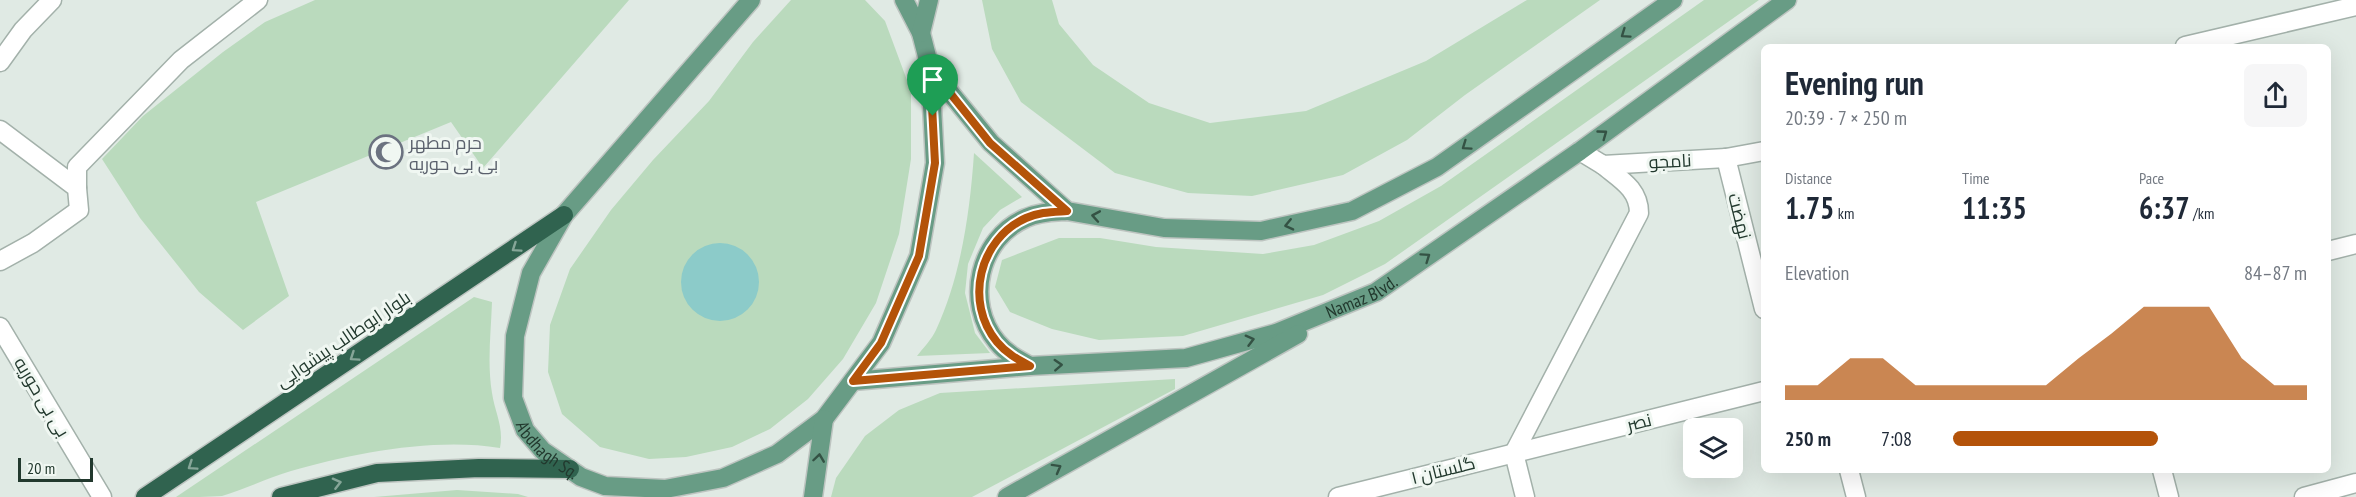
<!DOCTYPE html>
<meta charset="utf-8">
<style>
:root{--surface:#fff;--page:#f6f6f7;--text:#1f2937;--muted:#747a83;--accent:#b45309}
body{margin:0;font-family:"PT Sans Narrow",Cairo,sans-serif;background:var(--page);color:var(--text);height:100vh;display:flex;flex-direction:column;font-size:22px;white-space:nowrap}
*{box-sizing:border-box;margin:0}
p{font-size:20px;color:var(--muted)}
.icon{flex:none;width:33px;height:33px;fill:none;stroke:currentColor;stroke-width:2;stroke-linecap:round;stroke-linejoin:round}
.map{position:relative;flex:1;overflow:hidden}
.side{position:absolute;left:1761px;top:44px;width:570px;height:429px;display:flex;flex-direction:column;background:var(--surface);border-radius:9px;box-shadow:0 6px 24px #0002}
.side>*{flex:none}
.buttons{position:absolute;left:1683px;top:418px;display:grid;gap:12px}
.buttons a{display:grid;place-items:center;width:60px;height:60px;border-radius:9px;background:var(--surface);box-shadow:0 6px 24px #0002;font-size:30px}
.scale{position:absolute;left:18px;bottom:15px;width:75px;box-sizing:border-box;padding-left:6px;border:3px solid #22392e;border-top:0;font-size:16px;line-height:21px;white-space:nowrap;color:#22392e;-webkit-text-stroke:4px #f0f7f2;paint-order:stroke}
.pin{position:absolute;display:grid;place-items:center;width:51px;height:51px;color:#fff;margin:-62px -26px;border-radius:50% 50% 50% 0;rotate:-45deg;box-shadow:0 0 6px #0007}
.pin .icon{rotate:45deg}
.round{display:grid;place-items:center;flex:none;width:63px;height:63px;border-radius:9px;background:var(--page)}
.head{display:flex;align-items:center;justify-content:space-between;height:102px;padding:0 24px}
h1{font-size:33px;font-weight:700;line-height:45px}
.figures{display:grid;grid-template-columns:repeat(3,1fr);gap:9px;height:102px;padding:6px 24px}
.figures div{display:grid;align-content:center}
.figures b{font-size:30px;font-weight:700}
.figures small{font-size:16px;font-weight:400}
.figures p{font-size:16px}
.chart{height:168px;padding:12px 24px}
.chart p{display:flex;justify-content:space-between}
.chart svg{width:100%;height:108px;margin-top:6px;fill:var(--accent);opacity:.7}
ul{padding:0 24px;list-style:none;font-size:20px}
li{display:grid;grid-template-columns:96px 72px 1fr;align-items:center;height:45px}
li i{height:15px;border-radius:8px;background:var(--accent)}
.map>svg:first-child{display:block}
.green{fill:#badabd}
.water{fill:#8ccbc9}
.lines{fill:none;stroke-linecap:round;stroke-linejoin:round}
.minor-casing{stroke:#a3b1aa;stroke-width:21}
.major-casing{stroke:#bdc4c0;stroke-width:21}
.highway-casing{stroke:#bdc4c0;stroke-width:21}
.minor{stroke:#fff;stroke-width:18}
.major{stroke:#689c85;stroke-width:18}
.highway{stroke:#30634f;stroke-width:18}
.oneway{stroke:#345244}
.oneway2{stroke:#86a698}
.route-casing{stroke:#fff;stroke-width:12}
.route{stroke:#b45309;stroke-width:8}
.labels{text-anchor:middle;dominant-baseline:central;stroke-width:6;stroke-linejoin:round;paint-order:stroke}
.worship-label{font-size:18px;fill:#5b616d;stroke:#f0f7f2;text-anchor:start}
.street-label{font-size:18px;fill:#22392e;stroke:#f0f7f2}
</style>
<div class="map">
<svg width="2356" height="497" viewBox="0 0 2356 497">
<rect width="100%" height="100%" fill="#e0eae4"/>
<g class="green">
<polygon points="315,0 629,0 483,168 451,122 256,202 289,296 243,330 199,292 140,218 102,159 143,116 223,52 265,22"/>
<polygon points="791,0 865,0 885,21 911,91 911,159 899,234 876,303 843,359 808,399 770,429 732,447 686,457 649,459 600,447 562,414 548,372 550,325 570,269 611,210 653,160 709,101 753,42"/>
<polygon points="982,0 1052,0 1059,24 1093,65 1149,103 1210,123 1306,111 1426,61 1527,0 1600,0 1465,95 1407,140 1343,175 1252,196 1188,193 1115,173 1021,102 992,49"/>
<polygon points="1704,0 1759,0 1385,264 1323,295 1183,336 1099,340 1052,329 1010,312 995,287 1002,260 1059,238 1100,238 1156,247 1263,254 1314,245 1379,221 1441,186"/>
<path d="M974,153L1022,197L1000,210L983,228L968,264L965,293L975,333L990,353L917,356C923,348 932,339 936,330C961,276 970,212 974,153Z"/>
<path d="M474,297L492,302C491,332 487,363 492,393C495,413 504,427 500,448C436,437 353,453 291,471C268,478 245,489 222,496C209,497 190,497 176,497Z"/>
<polygon points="1175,379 1175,389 972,497 831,497 836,478 865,436 899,410 940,393"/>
<polygon points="457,490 518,494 528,497 374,497"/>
</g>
<circle class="water" cx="720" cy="282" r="39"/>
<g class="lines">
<defs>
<g id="minor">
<polyline points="2185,46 2356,6"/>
<polyline points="0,62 23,30 52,0"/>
<polyline points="0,130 77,188 79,210 33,243 0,261"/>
<polyline points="1580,151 1603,165 1726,158 1764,151"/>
<polyline points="1726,158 1764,309"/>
<polyline points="77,188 77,167 181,60 258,0"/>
<polyline points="2328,251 2356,244"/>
<polyline points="0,327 102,497"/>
<path d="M1514,453L1639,213C1639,189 1620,179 1603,165"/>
<polyline points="1514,453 1525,497"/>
<polyline points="1849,470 1856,497"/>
<polyline points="2162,470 2169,497"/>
<polyline points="1338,497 1764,391"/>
<polyline points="2304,497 2356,483"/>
</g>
<g id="major">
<path id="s1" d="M751,0L564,215L531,273L515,336L513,398L525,430L543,451L581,477L605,486L665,489L723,478L777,454L824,419L881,343L919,256L935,163L930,68L921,33L904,0"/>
<polyline points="921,33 929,0"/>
<polyline points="930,68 991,143 1067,211 1164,228 1261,231 1352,211 1437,167 1673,0"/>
<path d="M1030,366C1017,359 1006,353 997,342C964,302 979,238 1026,218C1039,212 1053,212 1067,211"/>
<path id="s2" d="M853,381L1030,366L1186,358L1276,333L1376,292L1580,151L1787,0"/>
<polyline points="813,497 824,419"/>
<polyline points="1007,497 1298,334"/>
</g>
<g id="highway">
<polyline points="145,497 564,215"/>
<polyline points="281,497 377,473 479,468 570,469"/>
</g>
</defs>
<use href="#minor" class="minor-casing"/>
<use href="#major" class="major-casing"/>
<use href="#highway" class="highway-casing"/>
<use href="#minor" class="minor"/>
<use href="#major" class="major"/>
<use href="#highway" class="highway"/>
</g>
<defs><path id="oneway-chevron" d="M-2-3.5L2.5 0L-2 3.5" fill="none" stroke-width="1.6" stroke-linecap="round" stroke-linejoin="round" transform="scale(1.5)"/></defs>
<g class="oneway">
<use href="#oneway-chevron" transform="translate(1625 34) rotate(145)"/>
<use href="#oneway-chevron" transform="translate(1603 134) rotate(-36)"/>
<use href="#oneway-chevron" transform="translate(1466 146) rotate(145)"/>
<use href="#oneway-chevron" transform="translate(1096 216) rotate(-170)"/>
<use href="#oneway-chevron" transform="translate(1289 225) rotate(167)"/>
<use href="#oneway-chevron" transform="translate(1426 257) rotate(-35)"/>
<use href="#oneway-chevron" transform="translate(1250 340) rotate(-15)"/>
<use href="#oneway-chevron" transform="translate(1058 365) rotate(-3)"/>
<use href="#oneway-chevron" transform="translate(819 458) rotate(-82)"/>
<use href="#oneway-chevron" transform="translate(1057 468) rotate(-29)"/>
</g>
<g class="oneway2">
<use href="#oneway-chevron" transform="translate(516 248) rotate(146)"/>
<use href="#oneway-chevron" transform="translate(354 357) rotate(146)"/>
<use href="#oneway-chevron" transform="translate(192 466) rotate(146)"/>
<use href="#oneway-chevron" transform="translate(337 483) rotate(-14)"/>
</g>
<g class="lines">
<defs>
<path id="route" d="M930,68L990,143L1067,211C1053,212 1039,212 1026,218C979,239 964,302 997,342C1006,353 1017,359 1030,366L853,381L881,343L919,256L935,163Z"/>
</defs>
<use href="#route" class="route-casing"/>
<use href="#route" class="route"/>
</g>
<defs>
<symbol id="mosque-ring" viewBox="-11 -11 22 22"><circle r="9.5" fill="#f0f7f2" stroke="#6b7280" stroke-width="1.5"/><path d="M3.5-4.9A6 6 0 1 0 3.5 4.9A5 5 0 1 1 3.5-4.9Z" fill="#6b7280"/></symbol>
</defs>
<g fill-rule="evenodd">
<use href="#mosque-ring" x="367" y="133" width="38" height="38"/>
</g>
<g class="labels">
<g class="worship-label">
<text x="409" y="142">حرم مطهر<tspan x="409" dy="21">بی بی حوریه</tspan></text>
</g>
<g class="street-label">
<text transform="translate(1670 161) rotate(-3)">نامجو</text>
<text transform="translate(1740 216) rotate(76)">نهضت</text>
<text stroke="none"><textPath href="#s2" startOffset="520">Namaz Blvd.</textPath></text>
<text transform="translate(343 339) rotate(-34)">بلوار ابوطالب پیشوایی</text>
<text transform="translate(42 397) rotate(59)">بی بی حوریه</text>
<text transform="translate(1639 422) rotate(-14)">نصر</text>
<text stroke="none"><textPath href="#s1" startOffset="543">Abdhagh Sq.</textPath></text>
<text transform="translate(1443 470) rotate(-14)">گلستان ۱</text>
</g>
</g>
</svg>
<div class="buttons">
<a><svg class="icon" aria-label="layers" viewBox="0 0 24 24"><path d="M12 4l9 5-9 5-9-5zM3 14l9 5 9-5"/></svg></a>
</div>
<div class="scale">20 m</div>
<div class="pin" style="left:933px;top:116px;background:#1e9e55"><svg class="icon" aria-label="arrive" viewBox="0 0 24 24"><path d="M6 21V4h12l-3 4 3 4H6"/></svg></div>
<section class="side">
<div class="head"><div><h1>Evening run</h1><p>20:39 · 7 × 250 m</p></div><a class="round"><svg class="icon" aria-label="share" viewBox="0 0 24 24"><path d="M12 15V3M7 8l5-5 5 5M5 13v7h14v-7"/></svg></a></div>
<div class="figures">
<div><p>Distance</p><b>1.75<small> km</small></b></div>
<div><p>Time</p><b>11:35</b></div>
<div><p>Pace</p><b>6:37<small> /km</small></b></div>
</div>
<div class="chart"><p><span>Elevation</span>84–87 m</p>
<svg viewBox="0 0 160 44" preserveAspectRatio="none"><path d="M0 44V38L10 38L20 27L30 27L40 38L50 38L60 38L70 38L80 38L90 27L100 17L110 6L120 6L130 6L140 27L150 38L160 38V44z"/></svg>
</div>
<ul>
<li><b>250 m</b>7:08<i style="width:58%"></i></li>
</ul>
</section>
</div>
